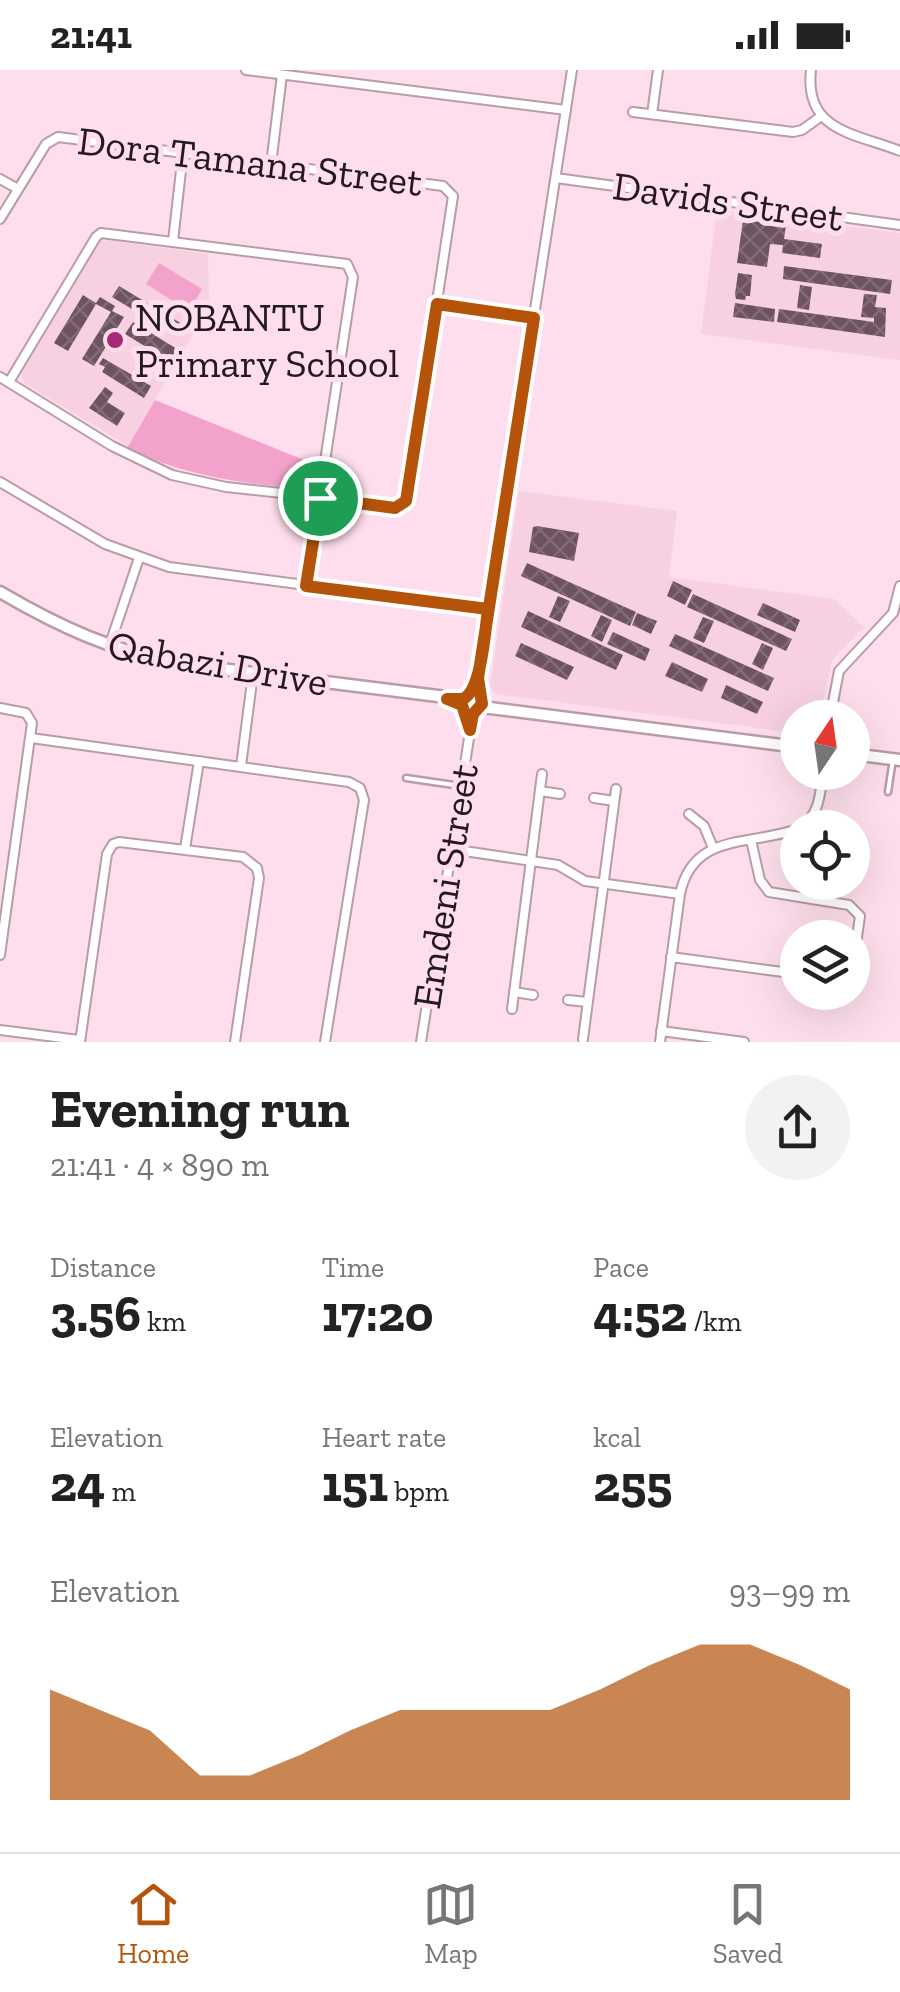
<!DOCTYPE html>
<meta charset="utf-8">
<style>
:root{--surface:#fff;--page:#f2f2f2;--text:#222;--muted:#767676;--line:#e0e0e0;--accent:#b45309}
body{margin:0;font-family:"Zilla Slab",serif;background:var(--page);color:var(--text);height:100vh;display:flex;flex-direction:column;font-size:38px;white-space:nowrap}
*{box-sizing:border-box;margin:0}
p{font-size:32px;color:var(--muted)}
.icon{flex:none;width:55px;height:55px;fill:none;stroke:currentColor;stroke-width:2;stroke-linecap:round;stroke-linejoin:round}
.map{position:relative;height:972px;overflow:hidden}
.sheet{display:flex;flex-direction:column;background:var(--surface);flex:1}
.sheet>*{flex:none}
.needle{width:65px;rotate:13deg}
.buttons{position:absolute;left:780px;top:630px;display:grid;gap:20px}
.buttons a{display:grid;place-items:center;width:90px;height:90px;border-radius:50%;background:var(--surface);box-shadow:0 10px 40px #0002;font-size:50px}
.pin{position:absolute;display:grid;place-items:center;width:85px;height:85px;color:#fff;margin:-42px;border:5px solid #fff;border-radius:50%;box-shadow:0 2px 10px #0007}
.round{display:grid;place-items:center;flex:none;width:105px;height:105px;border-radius:52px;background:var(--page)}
.summary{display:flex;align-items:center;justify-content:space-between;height:170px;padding:0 50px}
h1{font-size:55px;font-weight:800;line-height:75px}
.metrics{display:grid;grid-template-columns:repeat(3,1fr);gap:15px;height:170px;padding:10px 50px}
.metrics div{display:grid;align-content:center}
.metrics b{font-size:50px;font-weight:800}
.metrics small{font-size:28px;font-weight:400}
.metrics p{font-size:28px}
.chart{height:280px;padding:20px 50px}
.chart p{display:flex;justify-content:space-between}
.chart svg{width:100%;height:180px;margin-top:10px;fill:var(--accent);opacity:.7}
.status{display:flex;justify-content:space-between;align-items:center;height:70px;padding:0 50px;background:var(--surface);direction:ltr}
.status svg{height:28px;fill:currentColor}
.tabs{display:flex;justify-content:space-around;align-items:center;height:140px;border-top:2px solid var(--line);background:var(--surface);font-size:28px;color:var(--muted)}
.tabs a{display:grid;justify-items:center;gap:5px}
.tabs .selected{color:var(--accent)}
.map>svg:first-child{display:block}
.built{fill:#f7d0e2}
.green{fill:#f3a3cb}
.building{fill:url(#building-cross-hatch)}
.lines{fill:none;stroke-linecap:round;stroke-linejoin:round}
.service-casing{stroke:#b99ba9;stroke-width:9}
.minor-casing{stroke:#b99ba9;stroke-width:12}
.tertiary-casing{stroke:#b99ba9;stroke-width:15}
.service{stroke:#fff;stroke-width:4}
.minor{stroke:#fff;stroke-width:8}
.tertiary{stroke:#fff;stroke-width:10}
.route-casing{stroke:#fff;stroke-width:20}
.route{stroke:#b45309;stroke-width:12}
.poi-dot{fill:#aa2977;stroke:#fedeec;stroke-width:4}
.labels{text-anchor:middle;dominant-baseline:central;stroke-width:10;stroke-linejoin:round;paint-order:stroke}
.street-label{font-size:40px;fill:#24191e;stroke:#fedeec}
.poi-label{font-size:40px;fill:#24191e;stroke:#fedeec;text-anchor:start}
</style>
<div class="status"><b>21:41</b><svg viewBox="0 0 49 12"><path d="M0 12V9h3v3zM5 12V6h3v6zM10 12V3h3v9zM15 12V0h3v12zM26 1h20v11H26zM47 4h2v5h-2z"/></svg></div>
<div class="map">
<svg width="900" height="972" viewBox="0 0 900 972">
<defs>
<pattern id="building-cross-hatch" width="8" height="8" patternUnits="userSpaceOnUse" patternTransform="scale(2.5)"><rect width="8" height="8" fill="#6d525f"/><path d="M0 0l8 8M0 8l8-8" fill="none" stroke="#816c76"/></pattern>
</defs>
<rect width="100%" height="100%" fill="#fedeec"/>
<g class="built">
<polygon points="717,140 900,163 900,290 701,264"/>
<polygon points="106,170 208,184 209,236 128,376 24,313 21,304 100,172"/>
<polygon points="519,421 677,441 669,507 834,529 864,557 832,590 820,647 798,648 797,663 496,624 490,616"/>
</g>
<g class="green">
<polygon points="159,193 202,219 189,241 146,214"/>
<path d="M155,330L304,390L299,419C236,412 185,406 127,378Z"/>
</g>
<g class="building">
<polygon points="743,150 786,155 784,169 822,174 820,188 782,183 783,175 770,174 767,197 737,193"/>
<polygon points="784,196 892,210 890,224 783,209"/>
<polygon points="738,203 752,205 750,226 746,226 745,230 736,229 735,224"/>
<polygon points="800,215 812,217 809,240 797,238"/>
<polygon points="119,216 182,254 175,265 112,227"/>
<polygon points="864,224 877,225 875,237 886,238 885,267 777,252 779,239 874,252 874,248 861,247"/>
<polygon points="83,225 96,233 100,227 115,236 112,241 124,247 94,296 82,289 111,242 96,234 68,281 54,273"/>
<polygon points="735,233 775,239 774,252 733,247"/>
<polygon points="133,252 177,279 169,291 125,264"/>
<polygon points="103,288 151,316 144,328 102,302 105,297 99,294"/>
<polygon points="105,317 113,323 107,332 125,343 117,356 89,338"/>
<polygon points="537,456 579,463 574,491 529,482 533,457"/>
<polygon points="527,493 636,542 630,556 521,506"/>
<polygon points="673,511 692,520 685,535 667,526"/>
<polygon points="693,524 792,569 786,581 687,537"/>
<polygon points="558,526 570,531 560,552 549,547"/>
<polygon points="763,533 800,550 795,562 757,545"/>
<polygon points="528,541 623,585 616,600 521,557"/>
<polygon points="637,543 657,551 651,564 632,555"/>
<polygon points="601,545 612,550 602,572 591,566"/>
<polygon points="703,547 714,551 704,573 693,568"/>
<polygon points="613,562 650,579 645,591 607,574"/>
<polygon points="675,564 774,608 768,621 669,576"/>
<polygon points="521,573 574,597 567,610 515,586"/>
<polygon points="762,573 773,578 763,600 752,594"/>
<polygon points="672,592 708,609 702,622 665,606"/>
<polygon points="726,615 763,632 757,644 721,628"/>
</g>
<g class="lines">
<defs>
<g id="service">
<polyline points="406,708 461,716"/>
<polyline points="888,722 893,689"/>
</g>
<g id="minor">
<polyline points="246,0 566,40"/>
<path d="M811,0C804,61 854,63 900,81"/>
<polyline points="633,42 793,62 802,60 820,47"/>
<polyline points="652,44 658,0"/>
<polyline points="271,94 282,5"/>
<polyline points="556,108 900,155"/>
<polyline points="0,109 18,119"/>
<polyline points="0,149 46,74 58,67 443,116 453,126 408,423 399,436 226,417 172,405 112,376 0,307"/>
<polyline points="173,171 183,83"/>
<polyline points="437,234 534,248"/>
<polyline points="9,312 96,167 101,163 347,194 353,207 306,516"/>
<polyline points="0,412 105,474 169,497 488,539"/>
<polyline points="109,577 139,488"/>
<polyline points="478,625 478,608 572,0"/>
<polyline points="0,638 26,643 32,653 0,885"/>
<polyline points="830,648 839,601 893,543 900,516"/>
<polyline points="31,668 349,712 360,718 364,730 325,972"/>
<polyline points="241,696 253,604"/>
<polyline points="540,721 560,724"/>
<polyline points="594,728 614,731"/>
<polyline points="689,744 704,756 713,778"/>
<path d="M800,758C820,744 820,725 823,702"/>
<polyline points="751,770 760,810 769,822 849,835 860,846 852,903"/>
<polyline points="185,779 199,691"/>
<polyline points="451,779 558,795 585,811 680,824"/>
<polyline points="671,887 798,904"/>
<polyline points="514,922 533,925"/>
<polyline points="568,930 587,932"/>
<polyline points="512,939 542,704"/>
<polyline points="0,960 79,970"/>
<polyline points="661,961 744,972"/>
<polyline points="583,969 616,719"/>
<polyline points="80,972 107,784 113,774 119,772 243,787 257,798 259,808 235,972"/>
<polyline points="421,972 473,643"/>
<path d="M660,972L680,824C693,762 750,776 798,759"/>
</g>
<g id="tertiary">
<path d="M0,522C58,556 114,582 181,594L462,629"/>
<circle cx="472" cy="633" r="10"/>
<polyline points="482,637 798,677"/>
<polyline points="852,684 900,690"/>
</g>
</defs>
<use href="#service" class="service-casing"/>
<use href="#minor" class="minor-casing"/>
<use href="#tertiary" class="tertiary-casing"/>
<use href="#service" class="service"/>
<use href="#minor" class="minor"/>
<use href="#tertiary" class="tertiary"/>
</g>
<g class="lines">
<defs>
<path id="route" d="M320,428L306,516L488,539C485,560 482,620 463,629C461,629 449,629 447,629L462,635L470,660L473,644L482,634L478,608L534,248L437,234L406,431L395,438L320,428"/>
</defs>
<use href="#route" class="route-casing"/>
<use href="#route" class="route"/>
</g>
<circle class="poi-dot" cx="115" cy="270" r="10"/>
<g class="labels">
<g class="street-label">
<text transform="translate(250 91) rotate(7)">Dora Tamana Street</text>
<text transform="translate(728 131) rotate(8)">Davids Street</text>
<text transform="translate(218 593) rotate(10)">Qabazi Drive</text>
<text transform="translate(445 816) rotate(-81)">Emdeni Street</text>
</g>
<g class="poi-label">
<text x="135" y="247">NOBANTU<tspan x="135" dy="46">Primary School</tspan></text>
</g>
</g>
</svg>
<div class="buttons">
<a><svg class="needle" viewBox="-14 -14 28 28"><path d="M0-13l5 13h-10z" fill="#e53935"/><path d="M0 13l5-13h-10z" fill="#767676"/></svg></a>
<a><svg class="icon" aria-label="locate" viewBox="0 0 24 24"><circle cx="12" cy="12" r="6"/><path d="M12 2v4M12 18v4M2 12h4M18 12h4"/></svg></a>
<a><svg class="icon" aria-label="layers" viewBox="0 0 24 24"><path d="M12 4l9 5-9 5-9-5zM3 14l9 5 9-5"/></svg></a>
</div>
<div class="pin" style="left:320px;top:428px;background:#1e9e55"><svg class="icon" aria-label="arrive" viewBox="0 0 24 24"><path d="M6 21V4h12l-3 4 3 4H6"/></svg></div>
</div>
<section class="sheet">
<div class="summary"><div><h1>Evening run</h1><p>21:41 · 4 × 890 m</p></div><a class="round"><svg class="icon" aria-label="share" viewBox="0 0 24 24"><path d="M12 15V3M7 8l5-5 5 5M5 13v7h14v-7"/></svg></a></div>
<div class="metrics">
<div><p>Distance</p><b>3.56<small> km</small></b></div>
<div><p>Time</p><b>17:20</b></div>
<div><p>Pace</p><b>4:52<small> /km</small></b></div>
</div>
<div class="metrics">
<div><p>Elevation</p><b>24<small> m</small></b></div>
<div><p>Heart rate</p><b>151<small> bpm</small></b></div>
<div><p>kcal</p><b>255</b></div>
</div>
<div class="chart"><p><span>Elevation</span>93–99 m</p>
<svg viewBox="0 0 160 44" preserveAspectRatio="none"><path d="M0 44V17L10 22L20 27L30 38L40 38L50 33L60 27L70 22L80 22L90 22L100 22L110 17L120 11L130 6L140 6L150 11L160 17V44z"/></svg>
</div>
</section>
<nav class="tabs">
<a class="selected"><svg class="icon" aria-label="home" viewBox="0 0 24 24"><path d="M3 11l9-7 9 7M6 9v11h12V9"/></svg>Home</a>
<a><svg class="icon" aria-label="map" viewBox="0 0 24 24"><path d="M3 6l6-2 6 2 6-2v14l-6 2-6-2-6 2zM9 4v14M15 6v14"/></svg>Map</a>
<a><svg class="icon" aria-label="saved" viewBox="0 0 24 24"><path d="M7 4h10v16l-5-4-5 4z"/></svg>Saved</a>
</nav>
